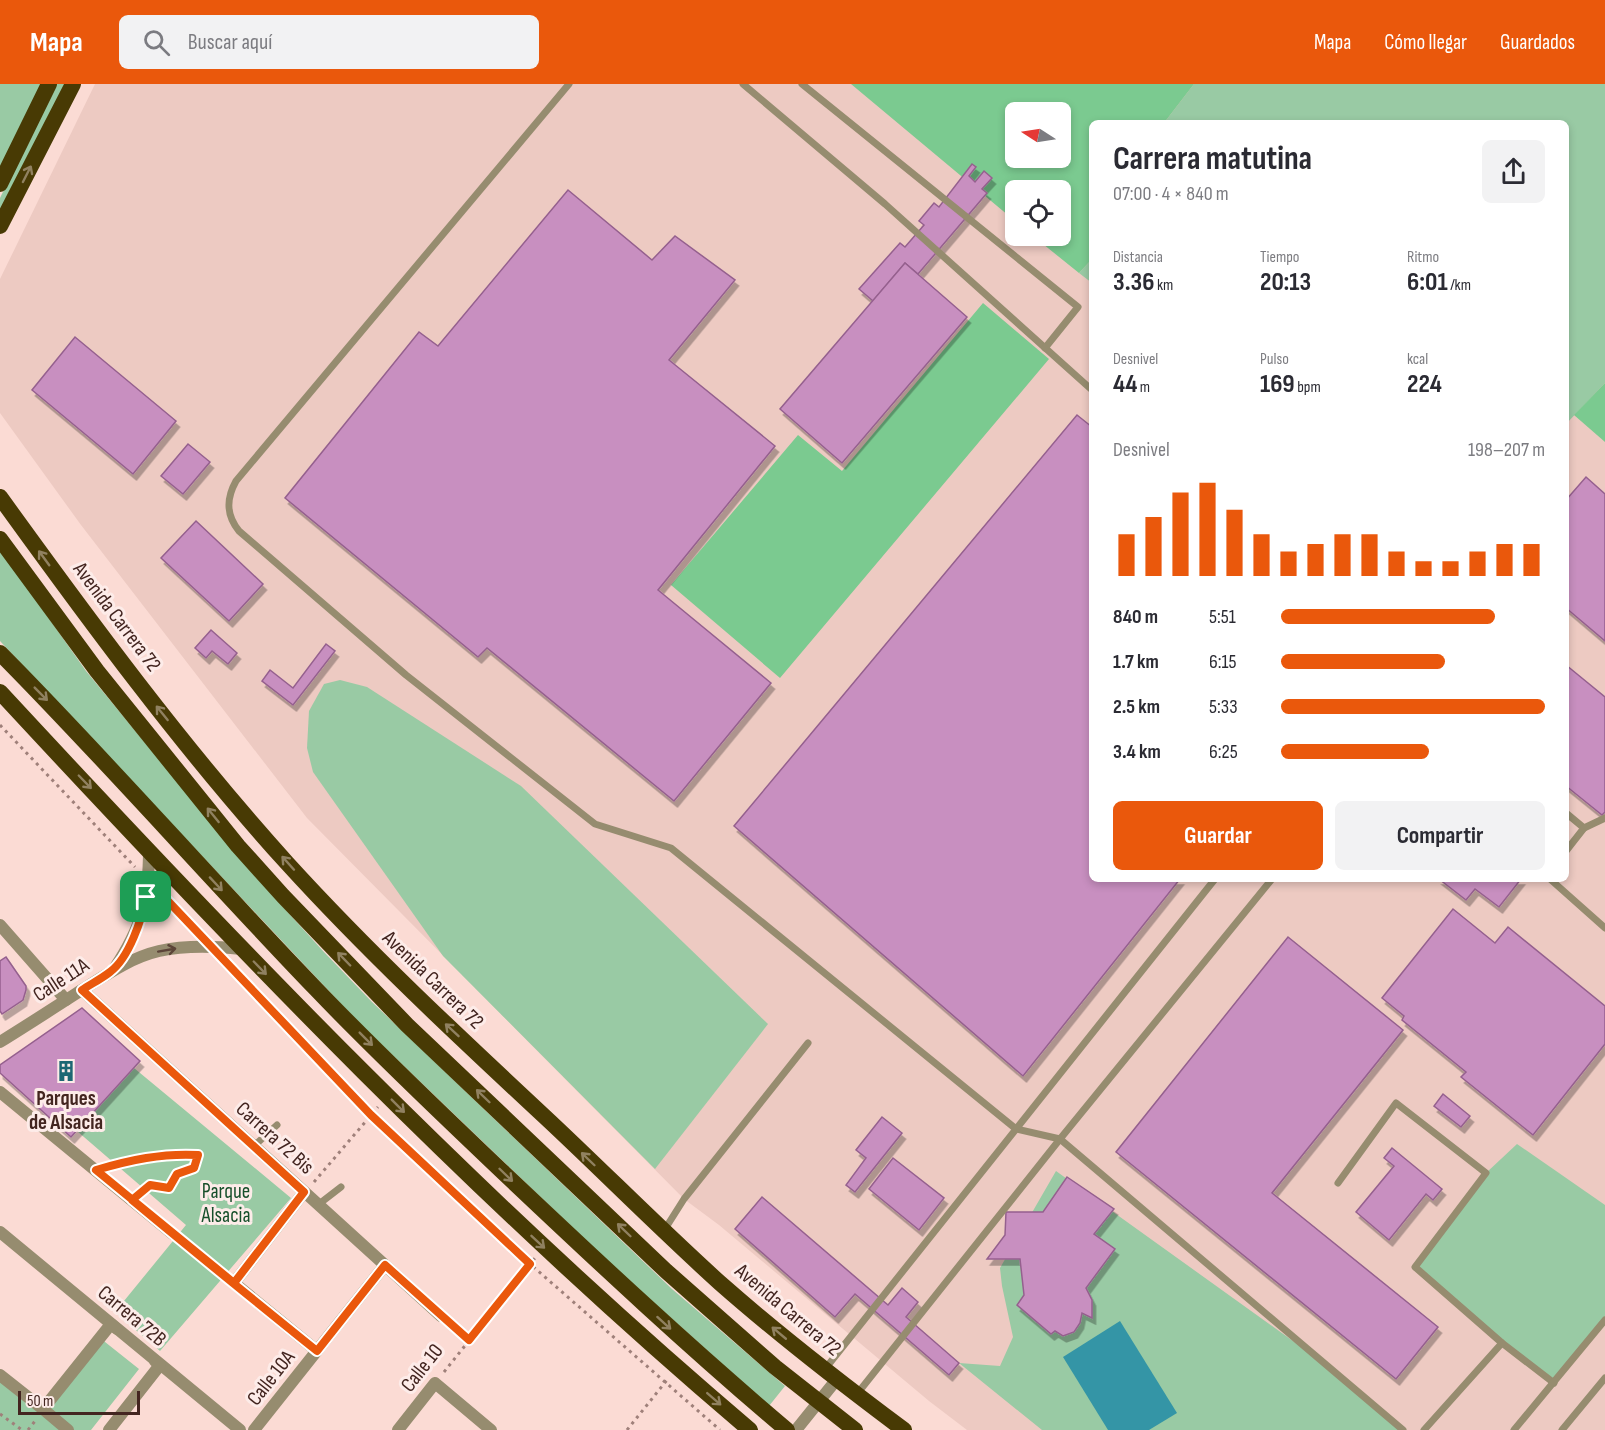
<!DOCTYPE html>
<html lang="es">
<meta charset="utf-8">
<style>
:root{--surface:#fff;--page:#f2f2f3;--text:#2b2b33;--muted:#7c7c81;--accent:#ea580c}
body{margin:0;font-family:"Sofia Sans Condensed",sans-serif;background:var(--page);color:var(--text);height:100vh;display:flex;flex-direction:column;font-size:22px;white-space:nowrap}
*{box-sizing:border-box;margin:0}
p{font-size:20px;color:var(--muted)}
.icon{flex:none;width:33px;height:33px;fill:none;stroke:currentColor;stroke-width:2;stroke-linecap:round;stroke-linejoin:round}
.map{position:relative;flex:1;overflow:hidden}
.sheet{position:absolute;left:1089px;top:36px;width:480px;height:762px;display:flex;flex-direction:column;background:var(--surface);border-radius:9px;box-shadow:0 3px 9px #0003}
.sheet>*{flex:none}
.needle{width:39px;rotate:282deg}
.controls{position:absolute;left:1005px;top:18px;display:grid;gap:12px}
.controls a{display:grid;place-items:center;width:66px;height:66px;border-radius:9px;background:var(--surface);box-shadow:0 3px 9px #0003;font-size:30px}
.scale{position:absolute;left:18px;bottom:15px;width:122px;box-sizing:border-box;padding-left:6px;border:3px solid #432520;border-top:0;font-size:16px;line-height:21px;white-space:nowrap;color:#432520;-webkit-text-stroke:4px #fdece9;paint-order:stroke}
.pin{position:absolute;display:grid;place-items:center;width:51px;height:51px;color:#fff;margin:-26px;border-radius:12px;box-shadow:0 3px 9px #0006}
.round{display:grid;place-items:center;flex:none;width:63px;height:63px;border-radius:9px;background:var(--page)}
.headline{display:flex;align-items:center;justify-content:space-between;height:102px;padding:0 24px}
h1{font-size:33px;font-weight:700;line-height:45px}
.metrics{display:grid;grid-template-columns:repeat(3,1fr);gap:9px;height:102px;padding:6px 24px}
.metrics div{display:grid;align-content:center}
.metrics b{font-size:26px;font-weight:700}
.metrics small{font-size:16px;font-weight:400}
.metrics p{font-size:16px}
.chart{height:168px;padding:12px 24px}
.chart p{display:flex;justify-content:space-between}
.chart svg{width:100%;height:108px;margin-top:6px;stroke:var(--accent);stroke-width:6}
.cta{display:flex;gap:12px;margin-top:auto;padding:12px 24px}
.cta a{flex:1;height:69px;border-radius:9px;background:var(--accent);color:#fff;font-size:24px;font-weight:700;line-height:69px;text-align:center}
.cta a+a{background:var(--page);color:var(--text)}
ul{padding:0 24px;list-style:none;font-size:20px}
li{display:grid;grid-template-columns:96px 72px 1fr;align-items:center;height:45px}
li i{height:15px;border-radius:8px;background:var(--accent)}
header{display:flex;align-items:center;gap:36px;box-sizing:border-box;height:84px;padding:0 30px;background:var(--accent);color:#fff}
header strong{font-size:28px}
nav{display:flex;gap:33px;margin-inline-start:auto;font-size:21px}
.search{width:420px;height:54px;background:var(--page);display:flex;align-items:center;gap:15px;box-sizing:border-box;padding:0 21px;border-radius:9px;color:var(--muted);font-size:22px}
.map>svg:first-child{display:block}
.built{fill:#edcac2;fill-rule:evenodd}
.green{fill:#99caa4}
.forest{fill:#7bca90;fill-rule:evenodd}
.water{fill:#3495a6}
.building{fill:#c88fc0;stroke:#95608e;stroke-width:1.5;filter:url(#shadow)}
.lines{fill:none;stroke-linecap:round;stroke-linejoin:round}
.path{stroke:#9f807a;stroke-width:3;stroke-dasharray:3 4.5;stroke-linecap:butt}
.service{stroke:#968c6f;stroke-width:7}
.minor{stroke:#968c6f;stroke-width:12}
.tertiary{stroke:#968c6f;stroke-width:12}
.trunk{stroke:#483a04;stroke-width:16}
.oneway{stroke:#908160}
.oneway2{stroke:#5c4438}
.route-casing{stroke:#fff;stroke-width:12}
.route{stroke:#ea580c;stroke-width:8}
.labels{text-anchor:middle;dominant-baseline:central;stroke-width:6;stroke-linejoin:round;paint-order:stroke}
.street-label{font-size:21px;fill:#432520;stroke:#fdece9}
.poi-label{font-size:21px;font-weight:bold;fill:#432520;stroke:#fdece9}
.park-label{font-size:21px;fill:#164f2a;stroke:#fdece9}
</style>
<header>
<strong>Mapa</strong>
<div class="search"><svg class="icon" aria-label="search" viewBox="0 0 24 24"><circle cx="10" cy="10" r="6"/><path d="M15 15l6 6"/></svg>Buscar aquí</div>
<nav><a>Mapa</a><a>Cómo llegar</a><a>Guardados</a></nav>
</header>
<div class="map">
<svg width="1605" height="1346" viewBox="0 0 1605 1346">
<defs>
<filter id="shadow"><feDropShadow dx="3.5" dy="6" stdDeviation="0" flood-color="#0004"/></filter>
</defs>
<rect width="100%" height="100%" fill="#fbdbd4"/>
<path class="built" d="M95,0H1605V1346H967L929,1317L719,1141L684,1115L307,734L81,441L0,329V195ZM1016,28H1060V74H1016ZM1092,39H1566V795H1092ZM1016,106H1060V152H1016Z"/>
<g class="green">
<polygon points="0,0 42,0 0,87"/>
<polygon points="55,0 66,0 0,130 0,114"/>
<polygon points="1194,0 1605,0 1605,299 1566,340 1566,39 1164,39"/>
<polygon points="1092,175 1092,199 1079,189"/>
<polygon points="0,465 86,587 253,790 323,867 372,918 672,1205 785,1302 769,1322 602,1172 359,939 0,557"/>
<polygon points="340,596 367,603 521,702 768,940 655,1085 443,872 313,688 307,664 309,627 324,600"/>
<polygon points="134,984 291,1114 160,1267 115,1228 186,1141 77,1047"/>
<polygon points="1517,1060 1605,1121 1605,1236 1554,1299 1415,1183 1486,1089"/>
<polygon points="1056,1087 1325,1280 1403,1346 1042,1346 959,1279 1000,1282 1013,1253 1002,1202 1000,1184"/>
<polygon points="100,1254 139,1285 91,1346 0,1346 0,1291 43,1325"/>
</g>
<g class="forest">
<path d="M851,0H1194L1164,39H1092V175L1079,189L1033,152H1060V106H1016L1015,137ZM1016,28H1060V74H1016Z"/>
<polygon points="983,219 1049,275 780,594 671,501 798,351 842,387"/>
<polygon points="1605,299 1605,358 1574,331"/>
</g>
<polygon class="water" points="1120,1237 1177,1329 1149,1346 1108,1346 1063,1273"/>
<g class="building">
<polygon points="972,80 976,83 969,92 975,98 984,87 992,94 982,105 987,109 918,190 905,179 873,217 859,205 900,159 905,163 924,141 919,137 934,119 939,123"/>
<polygon points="568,106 652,176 675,152 735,196 669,276 775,362 658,506 771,599 674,717 487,564 478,573 285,414 419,248 438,262"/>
<polygon points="905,179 967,233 842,379 780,325"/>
<polygon points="75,253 176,337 133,390 32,306"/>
<polygon points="1077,331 1092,343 1092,795 1180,795 1023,992 734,742"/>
<polygon points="188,360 210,378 183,410 161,392"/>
<polygon points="1586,393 1605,410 1605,557 1566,524 1566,416"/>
<polygon points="196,437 263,500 229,537 161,474"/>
<polygon points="211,546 237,569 228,580 212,567 206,574 195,564"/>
<polygon points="326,560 335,567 293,621 262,597 270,586 293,604"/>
<polygon points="1566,581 1605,613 1605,728 1602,731 1566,702"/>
<polygon points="1439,795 1521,795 1499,823 1475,805 1466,816"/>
<polygon points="1453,825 1495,859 1508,843 1605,922 1605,960 1533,1051 1461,993 1466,988 1402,936 1404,932 1382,914"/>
<polygon points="1288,853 1403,946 1272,1109 1438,1243 1396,1295 1116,1068"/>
<polygon points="6,873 26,902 26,906 23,916 2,930 0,927 0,877"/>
<polygon points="82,924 140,977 71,1053 0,989 0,981"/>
<polygon points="1443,1010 1470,1032 1461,1043 1434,1022"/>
<polygon points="882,1033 902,1049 855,1108 846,1101 866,1074 856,1066"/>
<polygon points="1392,1064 1442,1105 1433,1116 1426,1110 1389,1156 1356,1128 1394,1082 1384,1074"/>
<polygon points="893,1074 944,1114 919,1146 869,1105"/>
<polygon points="1067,1093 1114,1125 1094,1150 1115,1165 1086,1204 1092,1216 1092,1234 1082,1229 1080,1239 1074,1248 1063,1252 1055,1247 1051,1250 1017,1221 1024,1211 1020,1175 987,1175 1005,1151 1006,1128 1043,1128"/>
<polygon points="762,1113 888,1221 902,1204 918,1218 906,1233 959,1279 949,1291 855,1210 835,1233 735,1145"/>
</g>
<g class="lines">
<g class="path">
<polyline points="0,641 135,783"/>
<polyline points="160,809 197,848"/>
<polyline points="224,877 371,1031 530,1180 720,1346"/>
<polyline points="112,1082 172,1069 198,1071 194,1084 177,1090 169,1104 150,1101 142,1107"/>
<polyline points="314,1098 378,1023"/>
<polyline points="184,1158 223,1190"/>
<polyline points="450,1240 469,1256"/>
<polyline points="444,1288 535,1174"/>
<polyline points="0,1330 22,1346"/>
<polyline points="28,1346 35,1337"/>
<polyline points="627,1346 667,1296"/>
</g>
<g class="service">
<path d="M569,0L236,397C226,415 226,431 239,447L406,591L595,740L671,764L1016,1045L1060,1055L1403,1346"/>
<polyline points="743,0 885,120 1092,306"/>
<polyline points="802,0 1078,223 1045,264"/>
<polyline points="1566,729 1584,744 1566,767"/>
<polyline points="1584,744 1605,734"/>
<polyline points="1550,795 1605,844"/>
<polyline points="254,1062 277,1041"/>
<polyline points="1338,1099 1396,1019 1486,1089 1415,1183 1502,1259 1554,1299"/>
<polyline points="319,1120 341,1103"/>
<polyline points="665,1145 684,1115 808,959"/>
<polyline points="825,1285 1215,795"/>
<polyline points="857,1310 1060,1055 1272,795"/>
<polyline points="1424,1346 1502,1259"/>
<polyline points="1514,1346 1605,1236"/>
<polyline points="1562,1346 1605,1294"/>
</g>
<g class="minor">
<polyline points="0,841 66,916"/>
<path d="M114,885C142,843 149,816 149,765"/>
<polyline points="82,906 441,1232"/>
<path d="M0,958C26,942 52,925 77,909C103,893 129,874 159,867C186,861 213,862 241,865"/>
<polyline points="0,1008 173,1150"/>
<polyline points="304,1108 234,1199 317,1267"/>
<polyline points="0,1148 240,1346"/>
<polyline points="0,1291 43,1325"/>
<polyline points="68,1346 43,1325 111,1240 117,1245"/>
<polyline points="109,1346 160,1281 155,1277"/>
<polyline points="254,1346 385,1181"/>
<polyline points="398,1346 435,1299 491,1346"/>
</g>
<polyline class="tertiary" points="796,1346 837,1295"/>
<g class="trunk">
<polyline points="0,100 49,0"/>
<polyline points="0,142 73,0"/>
<path d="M0,413C91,539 183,664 287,779C368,868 456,950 544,1032C603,1087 660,1145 720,1199C779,1251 841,1299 904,1346"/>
<polyline points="0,455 97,587 238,762 283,812 407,941 666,1187 775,1283 855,1346"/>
<path d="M0,569C108,678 209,794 316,905C378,970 443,1031 507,1092C599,1179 691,1265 787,1346"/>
<path d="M0,608C238,865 482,1119 750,1346"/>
</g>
</g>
<defs><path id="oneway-shaft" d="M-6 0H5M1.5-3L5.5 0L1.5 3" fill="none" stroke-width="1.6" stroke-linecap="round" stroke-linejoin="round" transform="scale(1.5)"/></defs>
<g class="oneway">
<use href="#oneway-shaft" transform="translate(27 90) rotate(-63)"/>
<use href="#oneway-shaft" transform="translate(44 474) rotate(-126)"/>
<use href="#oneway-shaft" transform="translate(41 610) rotate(45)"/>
<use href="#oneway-shaft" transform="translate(162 629) rotate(-129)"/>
<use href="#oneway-shaft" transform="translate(85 698) rotate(46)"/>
<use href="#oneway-shaft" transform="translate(213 731) rotate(-129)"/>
<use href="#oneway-shaft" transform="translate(288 779) rotate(-132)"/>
<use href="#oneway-shaft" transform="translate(216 800) rotate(47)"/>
<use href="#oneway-shaft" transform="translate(344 875) rotate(-134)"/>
<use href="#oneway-shaft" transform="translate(260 884) rotate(46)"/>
<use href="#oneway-shaft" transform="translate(452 946) rotate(-137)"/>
<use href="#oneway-shaft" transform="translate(366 955) rotate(45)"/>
<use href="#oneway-shaft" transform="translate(483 1012) rotate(-136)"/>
<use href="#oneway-shaft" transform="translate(398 1022) rotate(45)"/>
<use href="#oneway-shaft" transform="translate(588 1075) rotate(-136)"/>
<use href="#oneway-shaft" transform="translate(506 1091) rotate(44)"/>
<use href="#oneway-shaft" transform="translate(624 1146) rotate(-136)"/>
<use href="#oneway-shaft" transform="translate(538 1158) rotate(43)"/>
<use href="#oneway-shaft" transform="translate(664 1239) rotate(42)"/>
<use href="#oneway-shaft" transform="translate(779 1249) rotate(-140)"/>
<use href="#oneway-shaft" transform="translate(714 1315) rotate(41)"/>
</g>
<use class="oneway2" href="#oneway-shaft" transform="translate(167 866) rotate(-10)"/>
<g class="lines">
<defs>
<path id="route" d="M146,813C142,835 129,874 110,888C101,895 91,900 82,906L304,1108L234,1199L96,1086C130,1076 162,1069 198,1071L194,1084L177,1090L169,1104L150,1101L132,1116C193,1167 255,1217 317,1267L385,1181L469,1256L530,1180L371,1031L148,796L146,813"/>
</defs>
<use href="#route" class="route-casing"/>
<use href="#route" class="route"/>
</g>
<defs>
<symbol id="building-bare" viewBox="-9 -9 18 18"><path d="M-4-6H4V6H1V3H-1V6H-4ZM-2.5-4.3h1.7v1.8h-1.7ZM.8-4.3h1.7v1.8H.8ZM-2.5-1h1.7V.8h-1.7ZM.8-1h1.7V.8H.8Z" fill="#1d6773" stroke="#fdece9" stroke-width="2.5" paint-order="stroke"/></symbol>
</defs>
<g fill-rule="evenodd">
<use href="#building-bare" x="51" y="972" width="30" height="30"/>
</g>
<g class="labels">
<g class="street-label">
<text transform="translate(117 533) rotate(53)">Avenida Carrera 72</text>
<text transform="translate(61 896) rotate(-33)">Calle 11A</text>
<text transform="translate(433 896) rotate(44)">Avenida Carrera 72</text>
<text transform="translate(275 1054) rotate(42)">Carrera 72 Bis</text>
<text transform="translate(788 1226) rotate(40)">Avenida Carrera 72</text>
<text transform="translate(132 1232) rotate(40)">Carrera 72B</text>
<text transform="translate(422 1284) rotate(-52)">Calle 10</text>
<text transform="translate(271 1294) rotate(-52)">Calle 10A</text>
</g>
<g class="poi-label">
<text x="66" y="1014">Parques<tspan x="66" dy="24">de Alsacia</tspan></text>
</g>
<g class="park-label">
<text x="226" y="1107">Parque<tspan x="226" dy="24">Alsacia</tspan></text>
</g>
</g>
</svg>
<div class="controls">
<a><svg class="needle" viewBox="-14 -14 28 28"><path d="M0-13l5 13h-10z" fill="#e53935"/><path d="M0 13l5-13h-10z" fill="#7c7c81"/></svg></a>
<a><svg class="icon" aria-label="locate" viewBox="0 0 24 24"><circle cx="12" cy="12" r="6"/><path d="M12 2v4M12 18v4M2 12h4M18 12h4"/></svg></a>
</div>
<div class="scale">50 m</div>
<div class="pin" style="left:146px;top:813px;background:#1e9e55"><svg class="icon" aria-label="arrive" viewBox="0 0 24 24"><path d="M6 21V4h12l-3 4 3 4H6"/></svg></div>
<section class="sheet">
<div class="headline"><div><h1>Carrera matutina</h1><p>07:00 · 4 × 840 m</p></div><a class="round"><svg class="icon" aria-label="share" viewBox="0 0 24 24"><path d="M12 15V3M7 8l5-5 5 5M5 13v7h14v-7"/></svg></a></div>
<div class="metrics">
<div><p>Distancia</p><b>3.36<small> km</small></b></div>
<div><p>Tiempo</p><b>20:13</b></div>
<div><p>Ritmo</p><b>6:01<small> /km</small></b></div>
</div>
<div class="metrics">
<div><p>Desnivel</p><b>44<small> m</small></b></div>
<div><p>Pulso</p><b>169<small> bpm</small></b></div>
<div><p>kcal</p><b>224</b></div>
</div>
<div class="chart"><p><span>Desnivel</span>198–207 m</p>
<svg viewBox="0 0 160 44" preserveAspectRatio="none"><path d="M5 44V27M15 44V20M25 44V10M35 44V6M45 44V17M55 44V27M65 44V34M75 44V31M85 44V27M95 44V27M105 44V34M115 44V38M125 44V38M135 44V34M145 44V31M155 44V31"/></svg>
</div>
<ul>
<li><b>840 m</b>5:51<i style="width:81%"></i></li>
<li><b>1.7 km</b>6:15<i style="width:62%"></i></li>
<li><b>2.5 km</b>5:33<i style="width:100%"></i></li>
<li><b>3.4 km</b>6:25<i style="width:56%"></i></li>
</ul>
<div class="cta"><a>Guardar</a><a>Compartir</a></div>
</section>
</div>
